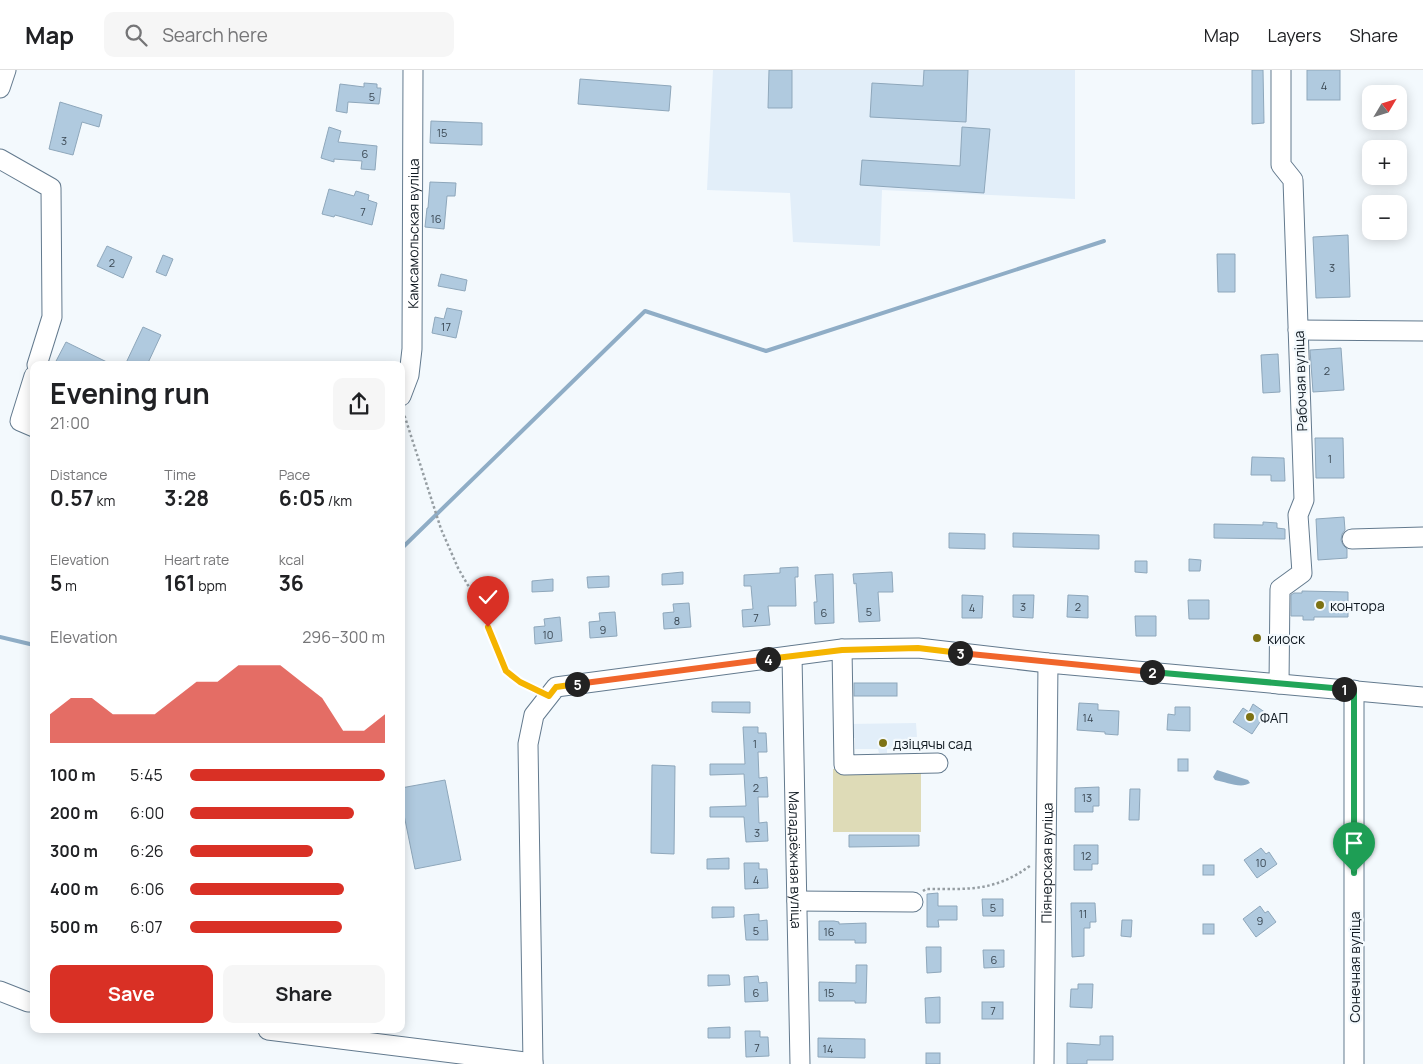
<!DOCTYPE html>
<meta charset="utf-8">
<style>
:root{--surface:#fff;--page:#f6f6f6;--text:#202124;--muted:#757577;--line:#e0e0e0;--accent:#d93025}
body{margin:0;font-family:Manrope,sans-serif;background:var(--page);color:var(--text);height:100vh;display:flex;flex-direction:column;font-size:19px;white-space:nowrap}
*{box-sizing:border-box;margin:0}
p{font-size:16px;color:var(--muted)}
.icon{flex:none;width:28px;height:28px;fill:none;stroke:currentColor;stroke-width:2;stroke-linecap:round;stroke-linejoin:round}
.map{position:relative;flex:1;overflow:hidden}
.details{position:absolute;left:30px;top:291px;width:375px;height:672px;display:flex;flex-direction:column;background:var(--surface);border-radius:10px;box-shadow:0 2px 12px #0003}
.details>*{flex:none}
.needle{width:32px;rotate:52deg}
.tools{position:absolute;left:1362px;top:15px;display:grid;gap:10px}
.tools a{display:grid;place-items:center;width:45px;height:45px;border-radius:10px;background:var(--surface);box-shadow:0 2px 12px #0003;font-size:25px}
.pin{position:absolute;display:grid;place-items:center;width:42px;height:42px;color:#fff;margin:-51px -21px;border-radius:50% 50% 50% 0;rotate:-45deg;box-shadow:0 0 5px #0007}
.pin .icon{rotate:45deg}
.km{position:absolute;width:25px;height:25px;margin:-12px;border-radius:50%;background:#222;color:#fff;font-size:14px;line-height:25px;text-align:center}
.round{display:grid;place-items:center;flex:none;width:52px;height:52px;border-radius:10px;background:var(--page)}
.summary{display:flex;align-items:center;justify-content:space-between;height:85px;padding:0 20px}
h1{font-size:28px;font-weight:700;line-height:38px}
.metrics{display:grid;grid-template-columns:repeat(3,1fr);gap:8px;height:85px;padding:5px 20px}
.metrics div{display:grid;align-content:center}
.metrics b{font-size:21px;font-weight:700}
.metrics small{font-size:14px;font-weight:400}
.metrics p{font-size:14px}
.chart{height:140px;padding:10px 20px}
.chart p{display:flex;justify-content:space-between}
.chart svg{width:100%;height:90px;margin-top:5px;fill:var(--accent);opacity:.7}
.primary-button{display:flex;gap:10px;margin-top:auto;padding:10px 20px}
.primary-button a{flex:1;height:58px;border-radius:10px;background:var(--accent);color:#fff;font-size:20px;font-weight:700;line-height:58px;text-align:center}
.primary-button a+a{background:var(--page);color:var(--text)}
ul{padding:0 20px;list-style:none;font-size:16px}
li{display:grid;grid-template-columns:80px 60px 1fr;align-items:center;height:38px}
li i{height:12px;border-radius:6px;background:var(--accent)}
header{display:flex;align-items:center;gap:30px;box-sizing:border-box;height:70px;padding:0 25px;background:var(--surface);border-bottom:1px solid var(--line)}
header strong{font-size:24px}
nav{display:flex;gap:28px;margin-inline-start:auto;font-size:18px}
.search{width:350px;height:45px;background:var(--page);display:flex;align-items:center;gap:12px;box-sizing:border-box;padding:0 18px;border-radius:10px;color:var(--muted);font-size:19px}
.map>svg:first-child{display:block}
.built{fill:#e2eef9}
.green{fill:#dedbb7}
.water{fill:#8fadc6}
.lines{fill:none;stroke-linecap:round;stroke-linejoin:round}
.stream{stroke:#8fadc6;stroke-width:4}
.building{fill:#b0cadf;stroke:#8ea7bb}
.minor-casing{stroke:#637a8e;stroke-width:21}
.path{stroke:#969ea3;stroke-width:2.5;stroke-dasharray:2.5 2.5;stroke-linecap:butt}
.minor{stroke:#fff;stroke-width:19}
.split-1-casing{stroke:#fff;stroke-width:10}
.split-2-casing{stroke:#fff;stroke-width:10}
.split-3-casing{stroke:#fff;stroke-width:10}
.split-4-casing{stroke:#fff;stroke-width:10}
.split-5-casing{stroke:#fff;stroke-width:10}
.split-6-casing{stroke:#fff;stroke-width:10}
.split-1{stroke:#22a559;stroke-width:6}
.split-2{stroke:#22a559;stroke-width:6}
.split-3{stroke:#f0652b;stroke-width:6}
.split-4{stroke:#f5b400;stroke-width:6}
.split-5{stroke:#f0652b;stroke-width:6}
.split-6{stroke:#f5b400;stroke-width:6}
.poi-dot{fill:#7d7214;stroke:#f3f9fd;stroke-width:2}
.labels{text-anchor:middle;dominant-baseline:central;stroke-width:4.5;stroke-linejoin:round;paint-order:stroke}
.number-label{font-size:11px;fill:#394651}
.street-label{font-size:14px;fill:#111a22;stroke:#f3f9fd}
.poi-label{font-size:14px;fill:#111a22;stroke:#f3f9fd;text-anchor:start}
</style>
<header>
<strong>Map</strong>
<div class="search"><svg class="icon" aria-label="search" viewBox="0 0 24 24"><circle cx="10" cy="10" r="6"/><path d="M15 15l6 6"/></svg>Search here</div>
<nav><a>Map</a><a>Layers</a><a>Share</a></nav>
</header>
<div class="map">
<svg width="1423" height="994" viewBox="0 0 1423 994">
<rect width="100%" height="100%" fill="#f3f9fd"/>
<g class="built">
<polygon points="713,0 1075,0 1075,129 882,120 880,176 793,172 790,123 707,120"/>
<polygon points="916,653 917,667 911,667 911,678 887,679 887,683 879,683 878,679 855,679 855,668 848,668 848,654"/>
</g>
<rect class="green" x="833" y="699" width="88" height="63"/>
<path class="water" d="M1217,700L1248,710L1250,713C1241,719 1226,712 1215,710L1213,707Z"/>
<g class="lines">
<g class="stream">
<polyline points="401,479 645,241 766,281 1104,171"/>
<polyline points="0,567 34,575"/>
</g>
</g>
<g class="building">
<polygon points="769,0 792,0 792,38 768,38"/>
<polygon points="924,0 968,0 966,52 870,47 872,13 923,16"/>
<polygon points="1252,0 1263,0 1264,53 1252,54"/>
<rect x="1307" y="0" width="33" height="30"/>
<polygon points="580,9 671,16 669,41 578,34"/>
<polygon points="364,13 377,14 377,18 381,18 379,34 348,32 347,43 336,41 340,14 364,17"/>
<polygon points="60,32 102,45 99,57 82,52 73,85 49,79"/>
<polygon points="431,51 482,53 482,75 430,73"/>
<polygon points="329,57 341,61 338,72 377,76 375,100 361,99 362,91 334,89 334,92 321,88"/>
<polygon points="962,57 990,59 984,123 860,115 862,90 960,96"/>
<polygon points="430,112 456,113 455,126 447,126 444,159 425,157 427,138 428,138"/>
<polygon points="329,119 354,126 356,121 369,125 368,130 377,133 372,155 335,145 334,147 322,144"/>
<polygon points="1348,165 1350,227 1316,228 1313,167"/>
<polygon points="107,176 132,187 123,208 97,196"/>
<polygon points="1217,184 1235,184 1235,222 1218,222"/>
<polygon points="163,185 173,189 166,206 156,202"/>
<polygon points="441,204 467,210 465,221 438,216"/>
<polygon points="447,238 462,241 456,268 432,263 435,247 444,249"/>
<polygon points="143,257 161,265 147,295 125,295"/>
<polygon points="66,272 113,295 54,295"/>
<polygon points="1341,278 1344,320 1313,322 1310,280"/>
<polygon points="1278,284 1280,322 1263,323 1261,285"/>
<polygon points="1315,368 1343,368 1344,408 1316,408"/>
<polygon points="1252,387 1284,388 1285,411 1271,411 1271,405 1251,405"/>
<polygon points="1344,447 1345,460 1342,464 1341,470 1343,475 1347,479 1347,488 1318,490 1316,449"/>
<polygon points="1263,452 1277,453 1277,458 1285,459 1285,469 1214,468 1214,454 1263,455"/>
<polygon points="949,463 985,464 985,479 949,478"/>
<polygon points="1013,463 1099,465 1099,479 1013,477"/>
<polygon points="1189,489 1201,490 1200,501 1189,501"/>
<polygon points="1135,491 1147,491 1147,503 1135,502"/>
<polygon points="798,497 798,507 795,507 796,536 768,536 770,555 743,557 742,540 753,539 751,516 744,516 744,505 780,503 780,498"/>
<polygon points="683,502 683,514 662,515 662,504"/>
<polygon points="892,502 893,522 878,522 880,551 859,552 856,513 854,514 853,504"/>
<polygon points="833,504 834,553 815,554 814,532 817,532 815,505"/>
<polygon points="609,506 609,517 588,518 587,507"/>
<polygon points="553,509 553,521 532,522 532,511"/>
<polygon points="1302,521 1348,522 1348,547 1314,547 1314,550 1303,550 1303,546 1291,546 1291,525 1294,523 1302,523"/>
<polygon points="962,525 983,526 982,548 962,548"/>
<polygon points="1013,525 1034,525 1033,548 1013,547"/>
<polygon points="1068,525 1088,526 1088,548 1067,547"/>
<polygon points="1188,530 1209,530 1209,549 1189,549"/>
<polygon points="689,533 691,557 664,559 663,543 674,542 673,534"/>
<polygon points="615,542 617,566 590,568 589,552 600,551 599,543"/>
<polygon points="1135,546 1156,546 1156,566 1136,566"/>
<polygon points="560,547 562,571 535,574 534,557 545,556 544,549"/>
<rect x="854" y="613" width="43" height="13"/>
<polygon points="712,632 750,632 750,643 712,642"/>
<polygon points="1079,633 1098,634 1098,640 1119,641 1118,665 1105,664 1105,662 1077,660"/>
<polygon points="1253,634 1266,643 1252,664 1233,652 1243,638 1249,642"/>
<polygon points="1175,637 1190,637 1190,661 1167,660 1168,644 1175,645"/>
<polygon points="743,657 758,657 758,663 766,663 767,682 758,682 759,708 767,707 768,727 758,727 759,753 767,752 768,771 746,772 744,747 710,747 710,737 746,736 744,704 710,705 710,694 745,694"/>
<rect x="1178" y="689" width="10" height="12"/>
<polygon points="652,695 675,696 674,784 651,783"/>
<polygon points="445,710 461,790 415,799 401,730 401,718"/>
<polygon points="1099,717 1099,736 1093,736 1093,742 1075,742 1075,718"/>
<polygon points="1130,719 1140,719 1139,750 1129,750"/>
<polygon points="849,765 919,765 919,776 849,777"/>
<polygon points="1074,775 1098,775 1098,794 1092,794 1092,800 1074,800"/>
<polygon points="1261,778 1266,784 1269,782 1277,794 1257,808 1244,790"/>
<polygon points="729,788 729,799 707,799 707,789"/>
<polygon points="744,793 759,793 759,799 767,799 768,818 745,819"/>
<rect x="1203" y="795" width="11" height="10"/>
<polygon points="938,823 938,836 957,836 957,850 938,850 939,857 927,857 927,824"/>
<polygon points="982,829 1003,829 1003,846 983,846"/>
<polygon points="1071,833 1095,833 1096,852 1090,852 1090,858 1084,858 1084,886 1072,887"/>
<polygon points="1260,836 1265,843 1268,841 1276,852 1256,867 1243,849"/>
<polygon points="712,837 734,837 734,847 712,848"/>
<polygon points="759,844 759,851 767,850 768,870 746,870 744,845"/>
<polygon points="1122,850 1132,850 1131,867 1121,866"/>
<polygon points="819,851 834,851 839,852 839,854 866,853 866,873 855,873 855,870 819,870"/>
<rect x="1203" y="854" width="11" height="10"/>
<polygon points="926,877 941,877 941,902 927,903"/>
<polygon points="983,880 1004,880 1004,897 984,898"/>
<polygon points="856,895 867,895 866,933 855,933 855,931 819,931 819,912 856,913"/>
<polygon points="708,905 729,905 730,915 708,916"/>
<polygon points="758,906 759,913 767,912 768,931 745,932 744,907"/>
<polygon points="1078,914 1093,914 1092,938 1070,937 1071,919 1078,919"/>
<polygon points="940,927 940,953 926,953 925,928"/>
<rect x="982" y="932" width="21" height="17"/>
<polygon points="730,957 730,968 708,968 708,958"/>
<polygon points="745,961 760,961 760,967 768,967 769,986 746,987"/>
<polygon points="1100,966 1113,966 1113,990 1087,990 1087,994 1067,994 1067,973 1100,975"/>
<polygon points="818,968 865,969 865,988 818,987"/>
<rect x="926" y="983" width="14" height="11"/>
</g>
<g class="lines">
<defs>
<g id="minor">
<polyline points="0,18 6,0"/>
<polyline points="0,89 51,118 52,247 37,295"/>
<polyline points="1298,260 1423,261"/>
<polyline points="34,306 20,351 34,357"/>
<path id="s1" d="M401,326L409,305L412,279L413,0"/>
<polyline points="1352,469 1423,467"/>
<polyline points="842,579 844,695 938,693"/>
<path id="s2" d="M792,586L800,994"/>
<polyline points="1279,614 1280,519 1302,503 1298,445 1304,430 1293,110 1281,95 1281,0"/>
<polyline points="1354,620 1354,994"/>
<polyline points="797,831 913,832"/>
<polyline points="0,921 28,932 34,932"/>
<polyline points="268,960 533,993"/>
<polyline points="533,994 528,674 534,645 556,617 842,579 918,578 1048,593 1423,627"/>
<path id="s3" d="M1044,994L1048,593"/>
</g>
</defs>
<use href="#minor" class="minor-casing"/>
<g class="path">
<polyline points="403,341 441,459 458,498 484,543 488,557 506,601 520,612 534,619"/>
<path d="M923,821L926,819C968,819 995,822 1031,795"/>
</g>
<use href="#minor" class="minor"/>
</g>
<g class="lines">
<defs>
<polyline id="split-1" points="1344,619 1354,620 1354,803"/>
<polyline id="split-2" points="1152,602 1344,619"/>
<polyline id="split-3" points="960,583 1152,602"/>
<polyline id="split-4" points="768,589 842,580 918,578 960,583"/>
<polyline id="split-5" points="577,614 768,589"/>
<polyline id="split-6" points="488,557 506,601 520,612 549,626 556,617 577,614"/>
</defs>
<use href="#split-1" class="split-1-casing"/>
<use href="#split-2" class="split-2-casing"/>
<use href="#split-3" class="split-3-casing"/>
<use href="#split-4" class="split-4-casing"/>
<use href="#split-5" class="split-5-casing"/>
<use href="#split-6" class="split-6-casing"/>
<use href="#split-1" class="split-1"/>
<use href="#split-2" class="split-2"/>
<use href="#split-3" class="split-3"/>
<use href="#split-4" class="split-4"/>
<use href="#split-5" class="split-5"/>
<use href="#split-6" class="split-6"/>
</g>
<g class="poi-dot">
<circle cx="1320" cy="535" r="5"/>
<circle cx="1257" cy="568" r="5"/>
<circle cx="1250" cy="647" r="5"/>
<circle cx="883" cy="673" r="5"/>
</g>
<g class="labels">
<g class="number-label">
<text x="1324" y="15">4</text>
<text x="372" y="26">5</text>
<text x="442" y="62">15</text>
<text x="64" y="70">3</text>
<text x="365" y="83">6</text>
<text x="363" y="141">7</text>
<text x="436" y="148">16</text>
<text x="112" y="192">2</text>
<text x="1332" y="197">3</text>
<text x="446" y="256">17</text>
<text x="1327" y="300">2</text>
<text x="1330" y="388">1</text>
<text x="1023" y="536">3</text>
<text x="1078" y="536">2</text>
<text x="972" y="537">4</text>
<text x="869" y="541">5</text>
<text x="824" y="542">6</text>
<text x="756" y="547">7</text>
<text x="677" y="550">8</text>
<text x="603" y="559">9</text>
<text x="548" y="564">10</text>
<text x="1088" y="647">14</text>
<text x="755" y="673">1</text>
<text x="756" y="717">2</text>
<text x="1087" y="727">13</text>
<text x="757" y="762">3</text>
<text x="1086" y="785">12</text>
<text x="1261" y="792">10</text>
<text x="756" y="809">4</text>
<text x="993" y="837">5</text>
<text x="1083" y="843">11</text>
<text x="1260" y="850">9</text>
<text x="756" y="860">5</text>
<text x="829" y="861">16</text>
<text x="994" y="889">6</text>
<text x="756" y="922">6</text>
<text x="829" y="922">15</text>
<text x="993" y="940">7</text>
<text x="757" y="977">7</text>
<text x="828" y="978">14</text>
</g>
<g class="street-label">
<text stroke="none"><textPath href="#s1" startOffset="164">Камсамольская вуліца</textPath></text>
<text transform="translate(1300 311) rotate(-92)">Рабочая вуліца</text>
<text stroke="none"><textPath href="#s2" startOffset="204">Маладзёжная вуліца</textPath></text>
<text stroke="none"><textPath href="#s3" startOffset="201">Піянерская вуліца</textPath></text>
<text transform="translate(1354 897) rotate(-90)">Сонечная вуліца</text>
</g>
<g class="poi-label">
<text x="1330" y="535">контора</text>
<text x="1267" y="568">киоск</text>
<text x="1260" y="647">ФАП</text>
<text x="893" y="673">дзіцячы сад</text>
</g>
</g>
</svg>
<div class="tools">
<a><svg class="needle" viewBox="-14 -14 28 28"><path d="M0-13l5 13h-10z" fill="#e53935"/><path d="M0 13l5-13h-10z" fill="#757577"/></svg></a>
<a>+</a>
<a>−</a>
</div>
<div class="pin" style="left:1354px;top:803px;background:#1e9e55"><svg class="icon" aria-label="arrive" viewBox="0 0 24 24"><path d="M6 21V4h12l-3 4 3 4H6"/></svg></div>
<div class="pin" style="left:488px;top:557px;background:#d93025"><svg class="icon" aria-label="check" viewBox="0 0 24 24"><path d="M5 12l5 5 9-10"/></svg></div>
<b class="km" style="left:1344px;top:619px">1</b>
<b class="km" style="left:1152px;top:602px">2</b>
<b class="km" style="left:960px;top:583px">3</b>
<b class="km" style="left:768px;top:589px">4</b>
<b class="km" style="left:577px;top:614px">5</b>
<section class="details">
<div class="summary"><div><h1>Evening run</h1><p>21:00</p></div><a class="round"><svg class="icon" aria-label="share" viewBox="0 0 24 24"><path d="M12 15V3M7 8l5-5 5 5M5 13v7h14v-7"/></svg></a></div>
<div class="metrics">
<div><p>Distance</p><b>0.57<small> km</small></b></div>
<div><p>Time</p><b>3:28</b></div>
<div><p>Pace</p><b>6:05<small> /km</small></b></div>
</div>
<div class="metrics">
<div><p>Elevation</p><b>5<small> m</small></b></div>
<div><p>Heart rate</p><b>161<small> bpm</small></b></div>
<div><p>kcal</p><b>36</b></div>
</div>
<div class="chart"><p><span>Elevation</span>296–300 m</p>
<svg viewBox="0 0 160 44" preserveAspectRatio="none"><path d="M0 44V30L10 22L20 22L30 30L40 30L50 30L60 22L70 14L80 14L90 6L100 6L110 6L120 14L130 22L140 38L150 38L160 30V44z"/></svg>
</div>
<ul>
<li><b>100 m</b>5:45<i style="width:100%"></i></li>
<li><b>200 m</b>6:00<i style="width:84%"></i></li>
<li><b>300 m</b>6:26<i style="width:63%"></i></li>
<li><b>400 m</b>6:06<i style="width:79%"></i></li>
<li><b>500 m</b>6:07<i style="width:78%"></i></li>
</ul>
<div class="primary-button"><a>Save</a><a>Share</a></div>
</section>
</div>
